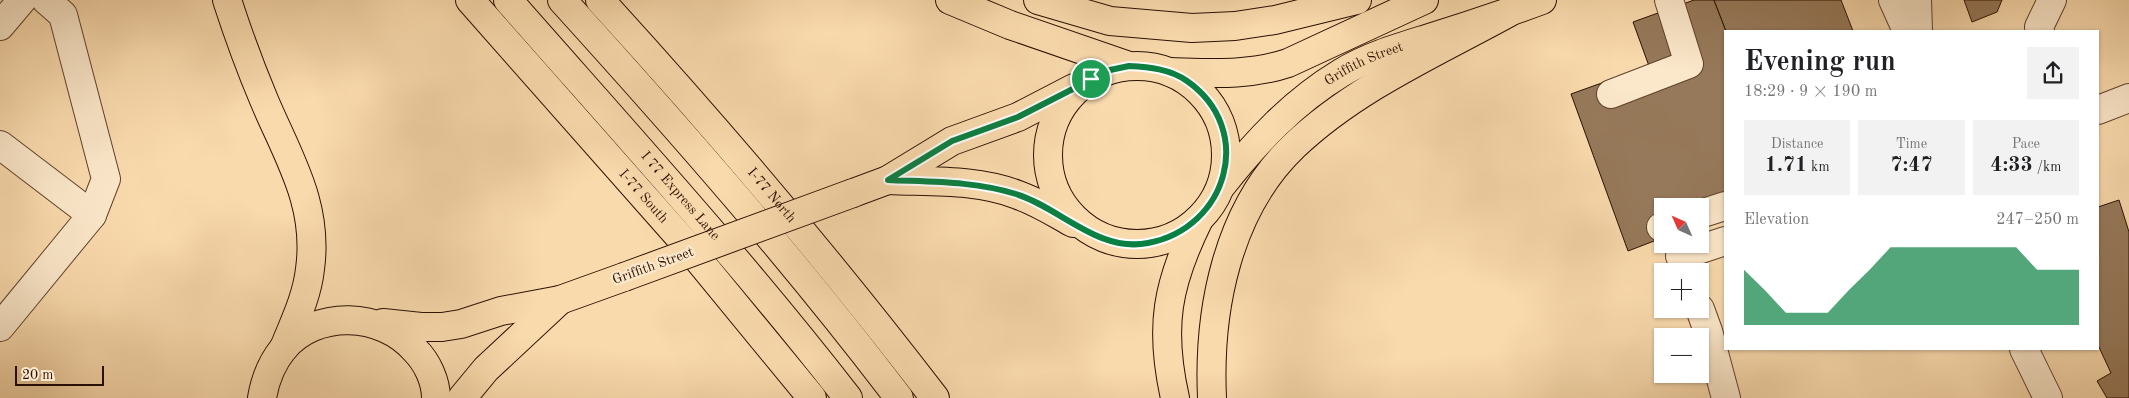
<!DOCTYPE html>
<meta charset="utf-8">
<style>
:root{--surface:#fff;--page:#f2f2f2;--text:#202124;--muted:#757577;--accent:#0b8043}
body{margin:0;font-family:"Old Standard TT",serif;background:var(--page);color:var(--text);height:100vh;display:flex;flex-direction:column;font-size:19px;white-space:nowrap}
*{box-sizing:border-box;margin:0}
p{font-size:16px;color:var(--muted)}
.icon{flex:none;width:28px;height:28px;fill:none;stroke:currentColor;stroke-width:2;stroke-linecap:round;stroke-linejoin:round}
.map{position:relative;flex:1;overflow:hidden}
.panel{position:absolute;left:1724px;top:30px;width:375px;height:320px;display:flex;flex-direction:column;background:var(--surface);border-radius:0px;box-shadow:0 1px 4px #0004}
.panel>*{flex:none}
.needle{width:32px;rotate:315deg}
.buttons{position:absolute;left:1654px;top:198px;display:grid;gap:10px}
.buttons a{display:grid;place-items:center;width:55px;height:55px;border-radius:0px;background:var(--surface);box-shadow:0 1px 4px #0004;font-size:25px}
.scale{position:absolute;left:15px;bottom:12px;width:89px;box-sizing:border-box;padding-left:5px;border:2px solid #2a1000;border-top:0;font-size:14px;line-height:18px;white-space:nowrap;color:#2a1000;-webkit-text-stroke:4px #fbe7ca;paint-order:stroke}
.pin{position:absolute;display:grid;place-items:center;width:42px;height:42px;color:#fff;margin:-21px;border:2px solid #fff;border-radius:50%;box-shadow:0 1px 5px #0007}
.round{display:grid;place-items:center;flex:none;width:52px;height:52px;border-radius:0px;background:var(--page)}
.summary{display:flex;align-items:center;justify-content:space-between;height:85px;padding:0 20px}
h1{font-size:28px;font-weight:700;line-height:38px}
.stats{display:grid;grid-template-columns:repeat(3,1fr);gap:8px;height:85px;padding:5px 20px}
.stats div{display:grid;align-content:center;border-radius:0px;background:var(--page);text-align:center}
.stats b{font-size:21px;font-weight:700}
.stats small{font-size:14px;font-weight:400}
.stats p{font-size:14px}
.chart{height:140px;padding:10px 20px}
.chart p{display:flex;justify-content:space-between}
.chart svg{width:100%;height:90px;margin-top:5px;fill:var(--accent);opacity:.7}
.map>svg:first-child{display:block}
.building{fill:#96795a;stroke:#2a1000}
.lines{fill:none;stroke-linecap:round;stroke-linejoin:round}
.minor-casing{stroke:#5e422b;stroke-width:30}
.major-casing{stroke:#2a1000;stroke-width:30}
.highway-casing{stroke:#2a1000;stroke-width:30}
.minor{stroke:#fbe7ca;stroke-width:28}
.major{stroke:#f9daad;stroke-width:28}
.highway{stroke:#f9daad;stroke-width:28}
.major-bridge-casing{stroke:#2a1000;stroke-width:30;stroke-linecap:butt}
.major-bridge{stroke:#f9daad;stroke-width:28}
.route-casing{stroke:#fff;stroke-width:10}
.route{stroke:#0b8043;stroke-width:6}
.labels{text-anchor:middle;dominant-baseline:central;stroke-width:4.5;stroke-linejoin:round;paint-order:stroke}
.street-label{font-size:14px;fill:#2a1000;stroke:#fbe7ca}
</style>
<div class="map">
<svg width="2129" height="398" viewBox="0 0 2129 398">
<rect width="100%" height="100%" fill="#f9daad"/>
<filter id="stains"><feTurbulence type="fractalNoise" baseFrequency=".004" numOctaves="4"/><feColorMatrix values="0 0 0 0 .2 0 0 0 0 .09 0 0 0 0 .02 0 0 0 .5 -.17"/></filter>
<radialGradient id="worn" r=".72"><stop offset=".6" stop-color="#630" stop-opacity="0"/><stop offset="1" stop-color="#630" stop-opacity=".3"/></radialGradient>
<g class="building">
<polygon points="1694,0 1714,0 1726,31 1725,215 1700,206 1662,206 1662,238 1628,251 1571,94 1649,66 1633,22"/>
<polygon points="1714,0 1841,0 1853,31 1726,31"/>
<polygon points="1964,0 2002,0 1997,12 1972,22"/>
<polygon points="2119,200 2129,232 2129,398 2107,398 2097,381 2111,373 2098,345 2098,207"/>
</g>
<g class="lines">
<defs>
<g id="minor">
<polyline points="46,0 63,15 106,179 92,215"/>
<polyline points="1893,0 1907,31"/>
<polyline points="1917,0 1918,31"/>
<polyline points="0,26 22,0"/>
<polyline points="2040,31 2039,27 2052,0"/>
<polyline points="1611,94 1689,64 1669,0"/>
<polyline points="2098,110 2129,98"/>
<polyline points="0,145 92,215 0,327"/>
<polyline points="1700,214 1725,206"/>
<polyline points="1661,227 1662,227"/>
<polyline points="1686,271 1680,256 1725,241"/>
<polyline points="1700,309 1708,331 1726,398"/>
<polyline points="2024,349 2048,398"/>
</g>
<g id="major">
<circle cx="1137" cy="155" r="89"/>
<path d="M1170,72C1211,73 1249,76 1288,63L1424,0"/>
<path d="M888,180C931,182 977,179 1018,195C1038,202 1055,213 1073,223"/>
<path id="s1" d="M1222,185C1257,141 1293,102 1341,73C1367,57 1397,48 1426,39C1465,27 1504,14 1542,0"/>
<polyline points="853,193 888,180 952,141 1018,117 1074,88"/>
<polyline points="383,323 421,327 442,327 461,324 501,311 560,300 624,277"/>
<path d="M262,398C265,380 271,364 283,349C316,309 382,312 415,350C427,362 436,381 436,398"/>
<polyline points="462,398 486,369 560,300"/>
</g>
<g id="highway">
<path d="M227,0C238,34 250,67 264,100C288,157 319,204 310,269C307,297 294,323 284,348"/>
<path id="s2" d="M470,0L683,241L812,398"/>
<path id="s3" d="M508,0C623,131 741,260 848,398"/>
<path d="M562,0C679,129 794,260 899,398"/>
<path id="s4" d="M600,0C717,128 829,260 935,398"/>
<polyline points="950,0 1010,25 1129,66"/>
<polyline points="1038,0 1110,21 1192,28 1235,26 1275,20 1357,0"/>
<path d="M1175,398C1159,327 1167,284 1199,219"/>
<path d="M1212,398C1208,310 1227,210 1294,146C1355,88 1435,53 1508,13"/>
</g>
</defs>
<use href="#minor" class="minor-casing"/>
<use href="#major" class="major-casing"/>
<use href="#highway" class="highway-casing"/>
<use href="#minor" class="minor"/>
<use href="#major" class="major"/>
<use href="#highway" class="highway"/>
<defs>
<polyline id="major-bridge" points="624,277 853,193"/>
</defs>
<use href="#major-bridge" class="major-bridge-casing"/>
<use href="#major-bridge" class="major-bridge"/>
</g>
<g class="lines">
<defs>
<path id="route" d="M1129,66C1149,67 1170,69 1187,81C1256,129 1228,228 1148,243C1098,253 1059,207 1016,194C974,181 931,182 888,180L952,141L1018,117L1110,70Z"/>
</defs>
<use href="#route" class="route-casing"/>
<use href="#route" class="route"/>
</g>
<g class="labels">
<g class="street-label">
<text stroke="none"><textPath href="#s1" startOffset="189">Griffith Street</textPath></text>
<text stroke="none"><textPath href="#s4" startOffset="260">I-77 North</textPath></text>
<text stroke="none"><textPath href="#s2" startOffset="262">I-77 South</textPath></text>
<text stroke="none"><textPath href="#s3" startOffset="261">I 77 Express Lane</textPath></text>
<text transform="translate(653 266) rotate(-20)">Griffith Street</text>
</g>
</g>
<rect width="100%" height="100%" filter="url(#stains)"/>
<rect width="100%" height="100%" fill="url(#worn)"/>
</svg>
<div class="buttons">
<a><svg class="needle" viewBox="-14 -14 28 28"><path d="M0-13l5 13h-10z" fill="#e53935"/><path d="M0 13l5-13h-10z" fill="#757577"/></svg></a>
<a>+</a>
<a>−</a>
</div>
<div class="scale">20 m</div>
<div class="pin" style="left:1091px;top:79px;background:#1e9e55"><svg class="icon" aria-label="arrive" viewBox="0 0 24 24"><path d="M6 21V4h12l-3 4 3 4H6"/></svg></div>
<section class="panel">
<div class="summary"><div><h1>Evening run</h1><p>18:29 · 9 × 190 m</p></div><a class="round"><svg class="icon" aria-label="share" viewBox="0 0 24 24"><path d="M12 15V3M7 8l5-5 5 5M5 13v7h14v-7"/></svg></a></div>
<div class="stats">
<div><p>Distance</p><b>1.71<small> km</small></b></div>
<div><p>Time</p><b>7:47</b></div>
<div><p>Pace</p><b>4:33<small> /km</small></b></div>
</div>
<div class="chart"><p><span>Elevation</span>247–250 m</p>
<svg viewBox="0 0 160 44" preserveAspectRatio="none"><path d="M0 44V17L10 27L20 38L30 38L40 38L50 27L60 17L70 6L80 6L90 6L100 6L110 6L120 6L130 6L140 17L150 17L160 17V44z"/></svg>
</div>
</section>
</div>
